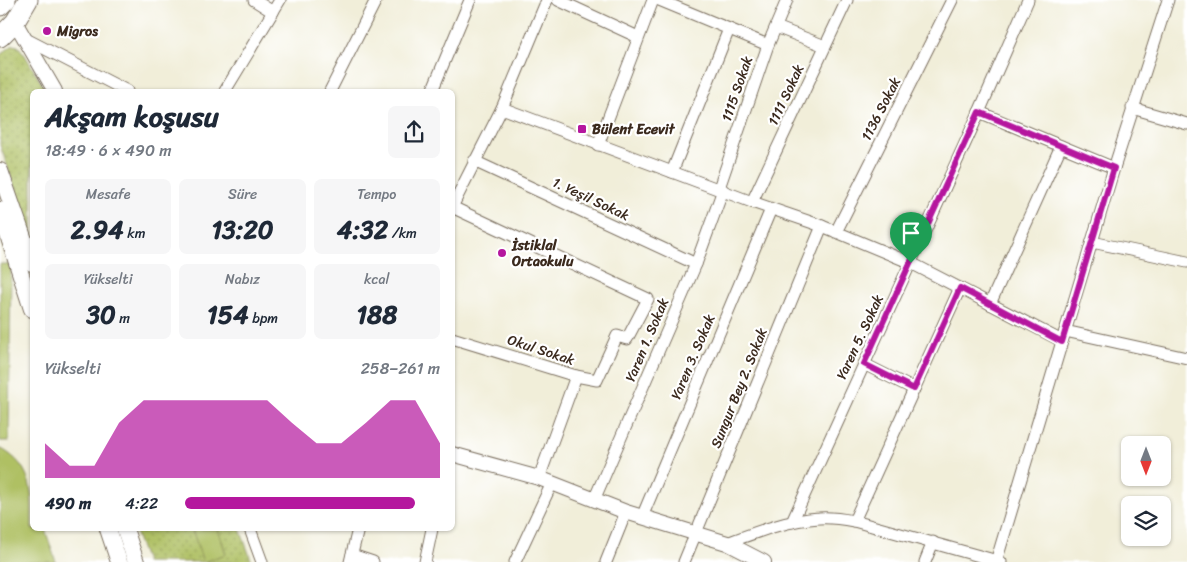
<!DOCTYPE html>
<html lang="tr">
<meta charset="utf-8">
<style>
:root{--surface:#fff;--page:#f6f6f7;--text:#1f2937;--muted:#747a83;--accent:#b5179e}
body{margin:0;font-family:Sriracha,sans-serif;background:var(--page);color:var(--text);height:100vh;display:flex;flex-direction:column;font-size:19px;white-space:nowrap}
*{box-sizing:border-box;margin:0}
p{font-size:16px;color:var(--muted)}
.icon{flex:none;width:28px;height:28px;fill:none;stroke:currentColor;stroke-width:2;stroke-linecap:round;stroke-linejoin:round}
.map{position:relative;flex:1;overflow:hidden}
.side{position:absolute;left:30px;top:89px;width:425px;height:442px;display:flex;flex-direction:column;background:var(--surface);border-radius:8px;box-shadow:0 1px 4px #0004}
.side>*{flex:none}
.needle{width:32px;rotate:180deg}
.tools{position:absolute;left:1121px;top:436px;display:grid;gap:10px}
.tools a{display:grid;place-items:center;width:50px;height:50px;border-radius:8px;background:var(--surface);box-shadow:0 1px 4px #0004;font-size:25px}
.pin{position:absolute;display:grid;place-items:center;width:42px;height:42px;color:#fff;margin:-51px -21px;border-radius:50% 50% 50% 0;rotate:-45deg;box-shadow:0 0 5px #0007}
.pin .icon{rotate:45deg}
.round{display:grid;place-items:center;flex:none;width:52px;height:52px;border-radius:8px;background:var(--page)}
.overview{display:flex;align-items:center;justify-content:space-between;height:85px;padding:0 15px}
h1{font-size:28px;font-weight:700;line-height:38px}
.stats{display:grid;grid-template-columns:repeat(3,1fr);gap:8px;height:85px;padding:5px 15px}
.stats div{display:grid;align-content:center;border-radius:8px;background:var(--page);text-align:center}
.stats b{font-size:25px;font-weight:700}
.stats small{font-size:14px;font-weight:400}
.stats p{font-size:14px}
.chart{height:140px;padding:10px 15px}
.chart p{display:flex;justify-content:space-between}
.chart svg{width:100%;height:90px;margin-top:5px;fill:var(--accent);opacity:.7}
ul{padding:0 15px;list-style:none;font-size:16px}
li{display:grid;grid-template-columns:80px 60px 1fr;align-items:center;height:38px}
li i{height:12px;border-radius:6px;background:var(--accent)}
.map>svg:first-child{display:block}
.park{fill:url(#park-dots);stroke:#757540}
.pitch{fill:#afc063;stroke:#757540}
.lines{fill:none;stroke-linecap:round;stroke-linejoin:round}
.minor-casing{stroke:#7b6f5f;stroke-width:13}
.tertiary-casing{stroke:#7b6f5f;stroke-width:16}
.secondary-casing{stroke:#7b6f5f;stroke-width:18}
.trunk-casing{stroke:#7b6f5f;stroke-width:21}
.minor{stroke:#fff;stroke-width:11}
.tertiary{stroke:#fff;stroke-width:14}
.secondary{stroke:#fff;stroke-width:16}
.trunk{stroke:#fff;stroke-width:19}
.route-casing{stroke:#fff;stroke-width:10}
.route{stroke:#b5179e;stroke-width:6}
.poi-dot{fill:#b5179e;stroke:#fff;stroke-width:2}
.labels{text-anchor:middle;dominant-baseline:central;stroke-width:4.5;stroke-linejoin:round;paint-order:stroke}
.poi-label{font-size:14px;font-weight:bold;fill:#3b2a1e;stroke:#fff;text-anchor:start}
.street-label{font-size:14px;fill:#3b2a1e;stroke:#fff}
</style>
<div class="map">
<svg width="1187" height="562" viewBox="0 0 1187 562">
<defs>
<pattern id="park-dots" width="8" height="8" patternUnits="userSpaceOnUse" patternTransform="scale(1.25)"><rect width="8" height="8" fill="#afc063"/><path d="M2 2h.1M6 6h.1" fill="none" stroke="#909c51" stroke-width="1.8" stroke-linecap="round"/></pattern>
</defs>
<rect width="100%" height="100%" fill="#fff"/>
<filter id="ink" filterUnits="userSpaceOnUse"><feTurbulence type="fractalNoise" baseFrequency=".02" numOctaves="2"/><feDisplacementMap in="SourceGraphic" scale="10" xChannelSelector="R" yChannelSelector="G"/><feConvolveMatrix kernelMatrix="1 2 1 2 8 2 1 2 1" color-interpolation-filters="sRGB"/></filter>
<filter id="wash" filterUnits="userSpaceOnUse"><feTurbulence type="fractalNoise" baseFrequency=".0096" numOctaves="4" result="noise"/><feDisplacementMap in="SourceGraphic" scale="20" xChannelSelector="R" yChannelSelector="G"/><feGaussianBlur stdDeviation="1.12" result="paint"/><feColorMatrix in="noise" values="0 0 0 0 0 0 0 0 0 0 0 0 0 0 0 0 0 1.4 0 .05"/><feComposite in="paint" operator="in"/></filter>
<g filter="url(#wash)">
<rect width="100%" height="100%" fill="#f1eed9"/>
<g class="park">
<polygon points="13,45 18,46 25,55 46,91 32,91 32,238 0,145 0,55"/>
<polygon points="134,529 240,529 252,562 146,562"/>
</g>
<g class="pitch">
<polygon points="0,264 11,264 9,441 0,441"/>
<path d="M0,448C35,467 32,494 32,529H45L56,562H0Z"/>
<polygon points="192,529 218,529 226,554 203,562"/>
</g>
</g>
<g filter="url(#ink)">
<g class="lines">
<defs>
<g id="minor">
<polyline points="254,0 273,12"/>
<polyline points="558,0 638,37"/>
<polyline points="659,0 768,45"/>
<polyline points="776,27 825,46"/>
<polyline points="24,38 127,91"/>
<polyline points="225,91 280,0"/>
<polyline points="330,91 376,0"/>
<polyline points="432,91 470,0"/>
<polyline points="502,108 752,202 822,226 911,263 1062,341"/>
<polyline points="1132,108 1187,124"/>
<polyline points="979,112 1114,168 1168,0"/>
<polyline points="598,145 653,0"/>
<polyline points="474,161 696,264"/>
<polyline points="672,172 729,29"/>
<polyline points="719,188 768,45 787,0"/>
<polyline points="752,202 847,0"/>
<polyline points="452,207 648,299 627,339 617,336 597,380 576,376"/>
<polyline points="452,207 502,108 547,0"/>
<polyline points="836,232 952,0"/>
<polyline points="1092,242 1187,262"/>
<polyline points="990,304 1061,146"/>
<polyline points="1065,331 1187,358"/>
<polyline points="452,338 576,376 539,478"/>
<polyline points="864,364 914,389"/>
<polyline points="594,500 696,264 723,190"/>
<polyline points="642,517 771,209"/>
<polyline points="854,521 960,288"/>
<polyline points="792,522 973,126 1028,0"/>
<polyline points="250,529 262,562"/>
<path d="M727,543C757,532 787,520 819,518C830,517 843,519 854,521L1001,562"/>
<polyline points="352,555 373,562"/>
<polyline points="350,562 358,529"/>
<polyline points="425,562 432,529"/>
<polyline points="515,562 552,483"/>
<polyline points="606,562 626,512"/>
<polyline points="684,562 822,226"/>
<polyline points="925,562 933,542"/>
<polyline points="996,562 1114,168"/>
</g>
<g id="tertiary">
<polyline points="15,22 55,91"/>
<polyline points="452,454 539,478 626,512 727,543 764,562"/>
</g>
<g id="secondary">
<polyline points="0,171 32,263"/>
<polyline points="0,210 32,309"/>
<polyline points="108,529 119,562"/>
<polyline points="125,529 136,562"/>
</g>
<g id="trunk">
<polyline points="0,6 6,0"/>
<polyline points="0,37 15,22 28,0"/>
</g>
</defs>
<use href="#minor" class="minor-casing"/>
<use href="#tertiary" class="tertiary-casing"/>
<use href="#secondary" class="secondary-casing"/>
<use href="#trunk" class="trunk-casing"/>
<use href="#minor" class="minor"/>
<use href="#tertiary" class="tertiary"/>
<use href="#secondary" class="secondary"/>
<use href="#trunk" class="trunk"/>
</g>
</g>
<g class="lines" filter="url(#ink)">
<defs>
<polygon id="route" points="979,112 1114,168 1062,342 960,288 914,389 864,364"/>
</defs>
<use href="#route" class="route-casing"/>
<use href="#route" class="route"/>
</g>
<g class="poi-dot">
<circle cx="47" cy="31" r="5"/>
<rect x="577" y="124" width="10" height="10" rx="2.5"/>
<circle cx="502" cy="253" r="5"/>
</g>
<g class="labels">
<g class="poi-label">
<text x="57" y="31">Migros</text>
<text x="592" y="129">Bülent Ecevit</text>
<text x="512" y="245">İstiklal<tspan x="512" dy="16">Ortaokulu</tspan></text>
</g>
<g class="street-label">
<text transform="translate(737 89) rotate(-71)">1115 Sokak</text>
<text transform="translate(786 95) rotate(-65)">1111 Sokak</text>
<text transform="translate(881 109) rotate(-63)">1136 Sokak</text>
<text transform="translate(591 199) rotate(25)">1. Yeşil Sokak</text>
<text transform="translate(860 337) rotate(-65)">Yaren 5. Sokak</text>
<text transform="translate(647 340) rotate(-67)">Yaren 1. Sokak</text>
<text transform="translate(541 350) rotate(18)">Okul Sokak</text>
<text transform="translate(693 357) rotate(-67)">Yaren 3. Sokak</text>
<text transform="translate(739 388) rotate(-68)">Sungur Bey 2. Sokak</text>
</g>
</g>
</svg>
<div class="tools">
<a><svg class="needle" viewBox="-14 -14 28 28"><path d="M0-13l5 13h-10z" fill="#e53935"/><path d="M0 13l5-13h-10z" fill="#747a83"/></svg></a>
<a><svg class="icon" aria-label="layers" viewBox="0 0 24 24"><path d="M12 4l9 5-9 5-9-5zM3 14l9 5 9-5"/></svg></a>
</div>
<div class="pin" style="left:911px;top:263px;background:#1e9e55"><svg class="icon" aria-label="arrive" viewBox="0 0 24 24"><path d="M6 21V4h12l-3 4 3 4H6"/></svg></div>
<section class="side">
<div class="overview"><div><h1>Akşam koşusu</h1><p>18:49 · 6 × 490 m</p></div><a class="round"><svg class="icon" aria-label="share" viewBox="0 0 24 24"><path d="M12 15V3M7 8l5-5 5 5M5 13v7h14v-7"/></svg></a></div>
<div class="stats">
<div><p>Mesafe</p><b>2.94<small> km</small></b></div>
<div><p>Süre</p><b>13:20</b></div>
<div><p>Tempo</p><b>4:32<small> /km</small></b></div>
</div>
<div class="stats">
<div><p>Yükselti</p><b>30<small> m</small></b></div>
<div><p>Nabız</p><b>154<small> bpm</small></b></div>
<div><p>kcal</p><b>188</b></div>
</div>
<div class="chart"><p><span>Yükselti</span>258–261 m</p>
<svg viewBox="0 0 160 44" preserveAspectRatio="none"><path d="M0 44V27L10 38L20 38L30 17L40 6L50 6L60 6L70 6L80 6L90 6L100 17L110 27L120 27L130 17L140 6L150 6L160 27V44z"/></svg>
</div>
<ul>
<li><b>490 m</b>4:22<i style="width:90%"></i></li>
</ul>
</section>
</div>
